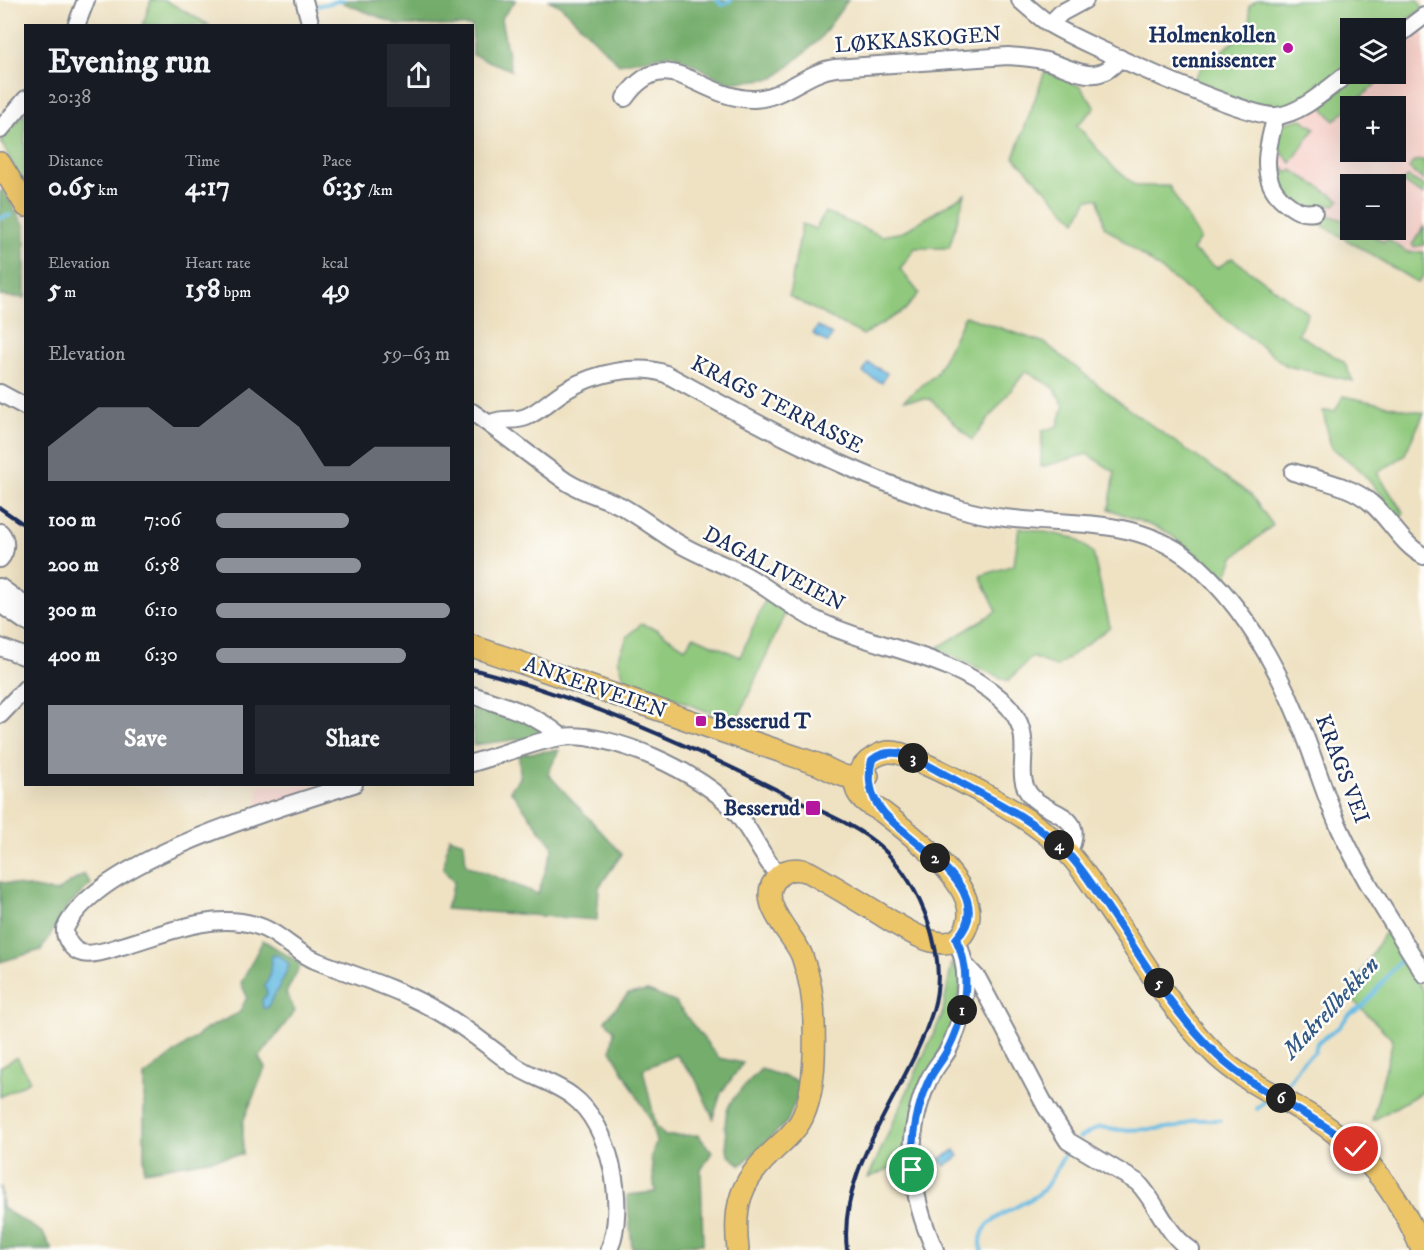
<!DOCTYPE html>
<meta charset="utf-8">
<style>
:root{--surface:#171b24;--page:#242831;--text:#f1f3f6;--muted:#9ea1a6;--accent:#8c9099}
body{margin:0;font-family:"IM FELL DW Pica",serif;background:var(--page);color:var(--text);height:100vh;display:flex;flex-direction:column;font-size:22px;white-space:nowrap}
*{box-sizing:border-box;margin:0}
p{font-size:20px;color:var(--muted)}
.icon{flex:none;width:33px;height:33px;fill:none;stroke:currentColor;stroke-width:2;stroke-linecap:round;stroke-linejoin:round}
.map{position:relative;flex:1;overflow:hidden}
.details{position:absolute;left:24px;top:24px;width:450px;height:762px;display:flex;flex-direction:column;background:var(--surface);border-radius:0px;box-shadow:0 6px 24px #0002}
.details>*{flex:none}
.fabs{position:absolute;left:1340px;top:18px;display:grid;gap:12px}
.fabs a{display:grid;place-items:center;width:66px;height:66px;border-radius:0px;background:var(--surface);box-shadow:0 6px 24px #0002;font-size:30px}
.pin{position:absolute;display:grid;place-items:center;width:51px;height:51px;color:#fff;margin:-26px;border:3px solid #fff;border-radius:50%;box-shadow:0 2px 6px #0007}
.km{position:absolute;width:30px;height:30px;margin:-15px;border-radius:50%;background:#222;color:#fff;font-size:16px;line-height:30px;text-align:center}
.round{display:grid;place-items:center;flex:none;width:63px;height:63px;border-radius:0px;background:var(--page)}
.overview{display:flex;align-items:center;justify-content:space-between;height:102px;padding:0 24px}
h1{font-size:33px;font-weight:700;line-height:45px}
.figures{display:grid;grid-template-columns:repeat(3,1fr);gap:9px;height:102px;padding:6px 24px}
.figures div{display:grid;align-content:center}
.figures b{font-size:26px;font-weight:700}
.figures small{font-size:16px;font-weight:400}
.figures p{font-size:16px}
.chart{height:168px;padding:12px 24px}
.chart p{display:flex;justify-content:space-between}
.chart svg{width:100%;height:108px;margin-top:6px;fill:var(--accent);opacity:.7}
.action{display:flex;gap:12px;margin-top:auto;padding:12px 24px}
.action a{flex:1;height:69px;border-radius:0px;background:var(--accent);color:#fff;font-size:24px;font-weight:700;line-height:69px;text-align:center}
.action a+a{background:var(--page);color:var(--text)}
ul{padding:0 24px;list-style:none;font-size:20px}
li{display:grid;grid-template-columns:96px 72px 1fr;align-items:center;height:45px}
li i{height:15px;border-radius:8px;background:var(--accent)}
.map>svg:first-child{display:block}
.built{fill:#f7d0c9;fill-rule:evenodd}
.green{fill:#90c97d;stroke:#567c6e;stroke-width:1.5}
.forest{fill:#74ad6c;stroke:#486e65;stroke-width:1.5}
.water{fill:#66bbe3;stroke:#4075a0;stroke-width:1.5}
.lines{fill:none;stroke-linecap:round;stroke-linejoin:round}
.stream{stroke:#66bbe3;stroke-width:4}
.minor-casing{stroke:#858890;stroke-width:20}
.major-casing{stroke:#858890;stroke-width:24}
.minor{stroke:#fff;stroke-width:16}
.major{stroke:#edc569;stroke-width:21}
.rail{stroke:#1b2f5e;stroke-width:4}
.route-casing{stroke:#fff;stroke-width:12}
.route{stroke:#1a73e8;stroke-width:8}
.poi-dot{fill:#b5179e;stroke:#fdfcf7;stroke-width:2}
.labels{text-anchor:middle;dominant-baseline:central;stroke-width:5;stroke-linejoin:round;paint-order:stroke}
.poi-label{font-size:22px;font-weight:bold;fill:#1b2f5e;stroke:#fdfcf7;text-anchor:end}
.street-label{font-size:22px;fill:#1b2f5e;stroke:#fdfcf7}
.water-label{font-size:24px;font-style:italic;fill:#325986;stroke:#fdfcf7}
</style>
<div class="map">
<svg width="1424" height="1250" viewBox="0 0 1424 1250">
<rect width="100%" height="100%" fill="#fdfcf7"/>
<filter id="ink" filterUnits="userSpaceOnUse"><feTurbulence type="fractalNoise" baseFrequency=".0167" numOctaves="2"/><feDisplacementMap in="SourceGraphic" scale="12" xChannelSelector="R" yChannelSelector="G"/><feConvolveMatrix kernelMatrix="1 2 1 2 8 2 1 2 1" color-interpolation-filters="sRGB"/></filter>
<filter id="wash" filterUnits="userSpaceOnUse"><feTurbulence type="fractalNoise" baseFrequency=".008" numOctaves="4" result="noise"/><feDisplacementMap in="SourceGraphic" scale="24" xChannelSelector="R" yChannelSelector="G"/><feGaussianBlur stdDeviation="1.35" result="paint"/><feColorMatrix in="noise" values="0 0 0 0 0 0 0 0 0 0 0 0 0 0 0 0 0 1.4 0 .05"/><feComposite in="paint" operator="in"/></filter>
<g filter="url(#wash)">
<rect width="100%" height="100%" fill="#efe2c3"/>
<g class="built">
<path d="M1424,27V286L1312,219L1272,155L1277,125L1301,119L1362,74H1395V49ZM1350,106H1395V152H1350ZM1350,184H1395V230H1350Z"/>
<polygon points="258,785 319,785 290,799 257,809"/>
</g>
<g class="green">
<polygon points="151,0 165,0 209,25 143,25"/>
<path d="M1257,0H1418L1423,9L1395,28H1350V66C1331,79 1297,109 1274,109C1250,109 1214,91 1191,83L1203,65L1251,29L1249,6Z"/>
<polygon points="1045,71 1081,87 1095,108 1077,125 1110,164 1136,186 1169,186 1200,239 1192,250 1217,268 1232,258 1308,313 1298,334 1344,362 1353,381 1287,366 1104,226 1099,199 1088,199 1076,221 1014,157"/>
<polygon points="1362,74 1366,77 1371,74 1387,74 1334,121 1321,105"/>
<polygon points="25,112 25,186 1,142"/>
<polygon points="1301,119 1315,128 1291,163 1274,143 1277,125"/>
<polygon points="1272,155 1288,173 1292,170 1340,200 1335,205 1303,209 1278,189"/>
<polygon points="1424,160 1424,181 1409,168 1414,161"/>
<polygon points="1408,177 1424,186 1424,195 1402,182"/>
<polygon points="965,194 949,248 915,248 900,269 919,293 905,310 863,335 789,296 802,224 816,229 825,212 882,236 903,232"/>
<polygon points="1325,214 1350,222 1350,230 1357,230 1362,233 1364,230 1384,242 1387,239 1407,252 1424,252 1424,275 1418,283 1312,219"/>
<polygon points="1424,226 1424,245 1414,247 1412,245"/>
<polygon points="965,316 1045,343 1127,408 1251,495 1273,525 1235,556 1225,578 1167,532 1109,509 1115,472 1087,454 1041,467 1042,431 1058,426 1064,406 1054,388 1026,371 972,440 930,399 904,400 936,374"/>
<polygon points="1343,396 1424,413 1404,456 1377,473 1404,513 1397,523 1382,506 1385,499 1359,469 1331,447 1323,411 1335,411"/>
<polygon points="1019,527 1075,538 1093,553 1110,627 1056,667 1032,657 1008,681 936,649 997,611 980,576 1014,565"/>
<polygon points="766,598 787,609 736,723 624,678 618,659 628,636 641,624 656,629 685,648 694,636 740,657"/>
<polygon points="1387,928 1424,993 1424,1091 1372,1121 1393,1040 1348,995"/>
<polygon points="952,963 962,977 957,1015 906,1140 902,1163 868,1178 942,1015"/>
<polygon points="17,1057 30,1081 0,1097 0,1067"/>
</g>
<g class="forest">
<polygon points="336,0 516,0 501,19 511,70 473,55 472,26 399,25"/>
<polygon points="548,0 848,0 819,40 775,78 729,83 673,54 619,64 561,6"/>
<polygon points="3,190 25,226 25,298 0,296 0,192"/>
<polygon points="472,703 531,722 544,736 473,745"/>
<polygon points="559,750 548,774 622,854 599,887 597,920 446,909 454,882 443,869 449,837 464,842 466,865 538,894 553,847 510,790 520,778 519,754"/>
<polygon points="84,874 91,884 68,906 41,950 0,962 0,882 56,892"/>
<polygon points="263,940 301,964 286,993 295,1011 259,1058 265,1068 243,1122 243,1154 144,1171 144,1076 208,1028 239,1013 247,997 241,983"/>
<polygon points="648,991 675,1002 719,1058 743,1063 721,1093 713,1118 695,1078 676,1055 643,1069 656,1126 665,1136 698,1135 712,1152 701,1170 703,1244 632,1248 627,1195 655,1192 651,1157 656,1142 650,1119 611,1050 614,1031 605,1020 628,994"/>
<path d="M761,1069L803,1083L787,1122L741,1165L728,1155C721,1104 726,1105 761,1069Z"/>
<polygon points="0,1186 2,1208 43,1233 52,1250 0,1250"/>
</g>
<g class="water">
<polygon points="818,326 832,335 828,343 813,334"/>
<polygon points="868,363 887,373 882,383 863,373"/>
<path d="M272,955L280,956L289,964C286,976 274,996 267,1008H263L262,1000L267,994L265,986L269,978Z"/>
<polygon points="955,1150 959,1156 945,1166 940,1159"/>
</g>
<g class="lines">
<g class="stream">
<polyline points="717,0 722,5 731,0"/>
<polyline points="317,6 343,0"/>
<polyline points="0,218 10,215"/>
<polyline points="1281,1088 1289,1082 1303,1061 1315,1052 1317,1043 1338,1028 1349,1015 1363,1006 1405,955"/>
<polyline points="1257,1109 1266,1100"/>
<polyline points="1079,1138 1100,1127 1120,1130 1155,1129 1178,1127 1195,1120 1220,1120"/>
<path d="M982,1250C973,1217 1021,1209 1040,1193C1052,1183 1058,1163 1068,1150"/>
</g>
</g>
</g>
<g filter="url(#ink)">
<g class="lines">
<defs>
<g id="minor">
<polyline points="304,0 311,26"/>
<path d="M1020,0C1029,8 1038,16 1048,23C1078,42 1247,118 1276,116C1302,114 1329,87 1350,72"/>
<polyline points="1050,24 1061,13 1085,0"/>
<polyline points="76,26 86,0"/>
<polyline points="1395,38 1424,16"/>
<path d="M625,98C667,39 699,100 754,99C784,98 806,72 835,68L1008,56C1021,57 1034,58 1046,61C1076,69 1096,88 1120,58"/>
<path d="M1276,116C1268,144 1257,180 1285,202C1295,210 1301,214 1314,212"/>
<polyline points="0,130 26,99"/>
<polyline points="0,393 26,407"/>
<path d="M472,412C504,434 535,460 567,482C584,493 603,497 621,506C641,517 658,531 678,543C698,555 721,563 743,574C768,587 790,607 816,620C875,649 950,653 1002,700C1042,736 1010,770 1030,795C1047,816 1089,812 1068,853"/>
<path d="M490,424C501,417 514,422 526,417C541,411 553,397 568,389C593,374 638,363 666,374C762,427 855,477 961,509C1041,534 1132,504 1200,568C1243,608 1275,663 1297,716C1313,753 1323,792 1340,829C1363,880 1395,926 1424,974"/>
<path d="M1293,472C1318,480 1351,485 1371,503C1390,519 1402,545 1424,556"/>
<path d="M0,532C7,539 7,551 0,559"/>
<polyline points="0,587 26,606"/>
<polyline points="0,604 26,622"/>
<polyline points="0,647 26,657"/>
<path d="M472,695C507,707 534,713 562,737"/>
<polyline points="0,715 26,688"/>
<path d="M472,763C501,755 532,742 561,737C610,730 704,774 735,811C752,831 761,856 779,876"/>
<path d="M354,784C283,807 96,859 65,929C64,939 73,951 82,953C94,956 111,949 122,946C164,934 211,912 255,925C278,931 294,952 317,961C355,976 394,987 430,1007C459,1022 485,1044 512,1064C530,1077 554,1082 572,1096C611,1124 627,1207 609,1250"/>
<path d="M965,965L978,979L1046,1107L1068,1141L1137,1182C1158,1203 1165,1233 1191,1250"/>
<path d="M935,1250C910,1196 903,1137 928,1081C933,1070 942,1060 948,1050C965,1016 973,974 956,939"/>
</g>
<g id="major">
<polyline points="0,163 26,206"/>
<path d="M472,646L820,765C836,773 850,782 868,776"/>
<path d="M738,1250C733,1206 740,1182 772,1152C781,1143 793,1134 800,1122C815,1096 815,1053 814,1023C814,1001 810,978 802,956C794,934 752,900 779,876C787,868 798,868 809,872C831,884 853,898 875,911C897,924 956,969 968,922C978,885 911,834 885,814C876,807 864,804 858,793C848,775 871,754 888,752C898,751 907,756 916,760C963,781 1031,816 1067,852C1082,867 1093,886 1105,904C1140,955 1172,1013 1217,1056C1242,1079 1273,1093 1301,1110C1359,1144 1397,1188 1422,1250"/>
</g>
</defs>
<use href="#minor" class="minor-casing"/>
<use href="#major" class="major-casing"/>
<use href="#minor" class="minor"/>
<use href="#major" class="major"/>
<g class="rail">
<polyline points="0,508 26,526"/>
<path d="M472,669C584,698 689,745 791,797C822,812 857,825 882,848C922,886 949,956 933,1010C909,1089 837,1165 847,1250"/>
</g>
</g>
</g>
<g class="lines" filter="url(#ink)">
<defs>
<path id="route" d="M912,1170C912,1140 916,1108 929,1080C934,1069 943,1060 948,1049C965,1015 973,974 956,939C1003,892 908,842 883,812C870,797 867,778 872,760C894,742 921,762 942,773C985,797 1035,818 1068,854C1082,868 1092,885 1103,901C1139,953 1171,1011 1217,1055C1258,1094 1313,1113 1356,1149"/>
</defs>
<use href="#route" class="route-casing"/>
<use href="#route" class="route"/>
</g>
<g class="poi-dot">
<circle cx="1288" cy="48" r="6"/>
<rect x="695" y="715" width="12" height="12" rx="3"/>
<rect x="805" y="800" width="16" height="16" rx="3"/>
</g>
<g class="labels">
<g class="poi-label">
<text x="1276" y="35">Holmenkollen<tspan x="1276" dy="25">tennissenter</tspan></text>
<text x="713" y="721" text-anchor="start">Besserud T</text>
<text x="800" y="808">Besserud</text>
</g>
<g class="street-label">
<text transform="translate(918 40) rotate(-4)">LØKKASKOGEN</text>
<text transform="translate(777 405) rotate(27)">KRAGS TERRASSE</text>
<text transform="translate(774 569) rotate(28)">DAGALIVEIEN</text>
<text transform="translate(595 688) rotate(19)">ANKERVEIEN</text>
<text transform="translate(1342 769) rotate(69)">KRAGS VEI</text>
</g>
<g class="water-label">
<text transform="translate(1331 1008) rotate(-47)">Makrellbekken</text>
</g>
</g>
</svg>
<div class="fabs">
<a><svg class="icon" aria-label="layers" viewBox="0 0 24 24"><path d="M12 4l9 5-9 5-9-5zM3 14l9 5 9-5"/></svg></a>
<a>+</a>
<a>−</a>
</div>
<div class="pin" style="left:912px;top:1170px;background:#1e9e55"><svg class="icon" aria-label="arrive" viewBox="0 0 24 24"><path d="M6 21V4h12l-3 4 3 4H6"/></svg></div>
<div class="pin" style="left:1356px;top:1149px;background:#d93025"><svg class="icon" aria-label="check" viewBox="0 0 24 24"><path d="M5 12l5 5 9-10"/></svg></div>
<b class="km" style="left:962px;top:1010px">1</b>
<b class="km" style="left:935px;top:858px">2</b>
<b class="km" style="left:913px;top:758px">3</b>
<b class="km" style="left:1059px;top:845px">4</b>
<b class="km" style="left:1159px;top:983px">5</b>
<b class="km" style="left:1281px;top:1098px">6</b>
<section class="details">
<div class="overview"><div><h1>Evening run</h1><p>20:38</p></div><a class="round"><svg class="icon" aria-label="share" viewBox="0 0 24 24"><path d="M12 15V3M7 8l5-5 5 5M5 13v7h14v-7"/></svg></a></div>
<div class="figures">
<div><p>Distance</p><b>0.65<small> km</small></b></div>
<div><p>Time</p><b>4:17</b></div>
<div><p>Pace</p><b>6:35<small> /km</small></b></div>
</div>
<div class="figures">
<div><p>Elevation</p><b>5<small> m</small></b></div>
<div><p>Heart rate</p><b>158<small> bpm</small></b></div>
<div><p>kcal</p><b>49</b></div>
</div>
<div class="chart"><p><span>Elevation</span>59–63 m</p>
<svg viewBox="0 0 160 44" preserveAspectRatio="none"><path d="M0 44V30L10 22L20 14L30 14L40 14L50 22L60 22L70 14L80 6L90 14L100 22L110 38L120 38L130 30L140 30L150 30L160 30V44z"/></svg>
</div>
<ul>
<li><b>100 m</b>7:06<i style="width:57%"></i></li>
<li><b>200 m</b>6:58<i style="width:62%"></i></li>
<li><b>300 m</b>6:10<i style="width:100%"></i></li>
<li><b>400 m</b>6:30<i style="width:81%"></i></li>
</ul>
<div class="action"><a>Save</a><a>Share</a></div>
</section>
</div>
